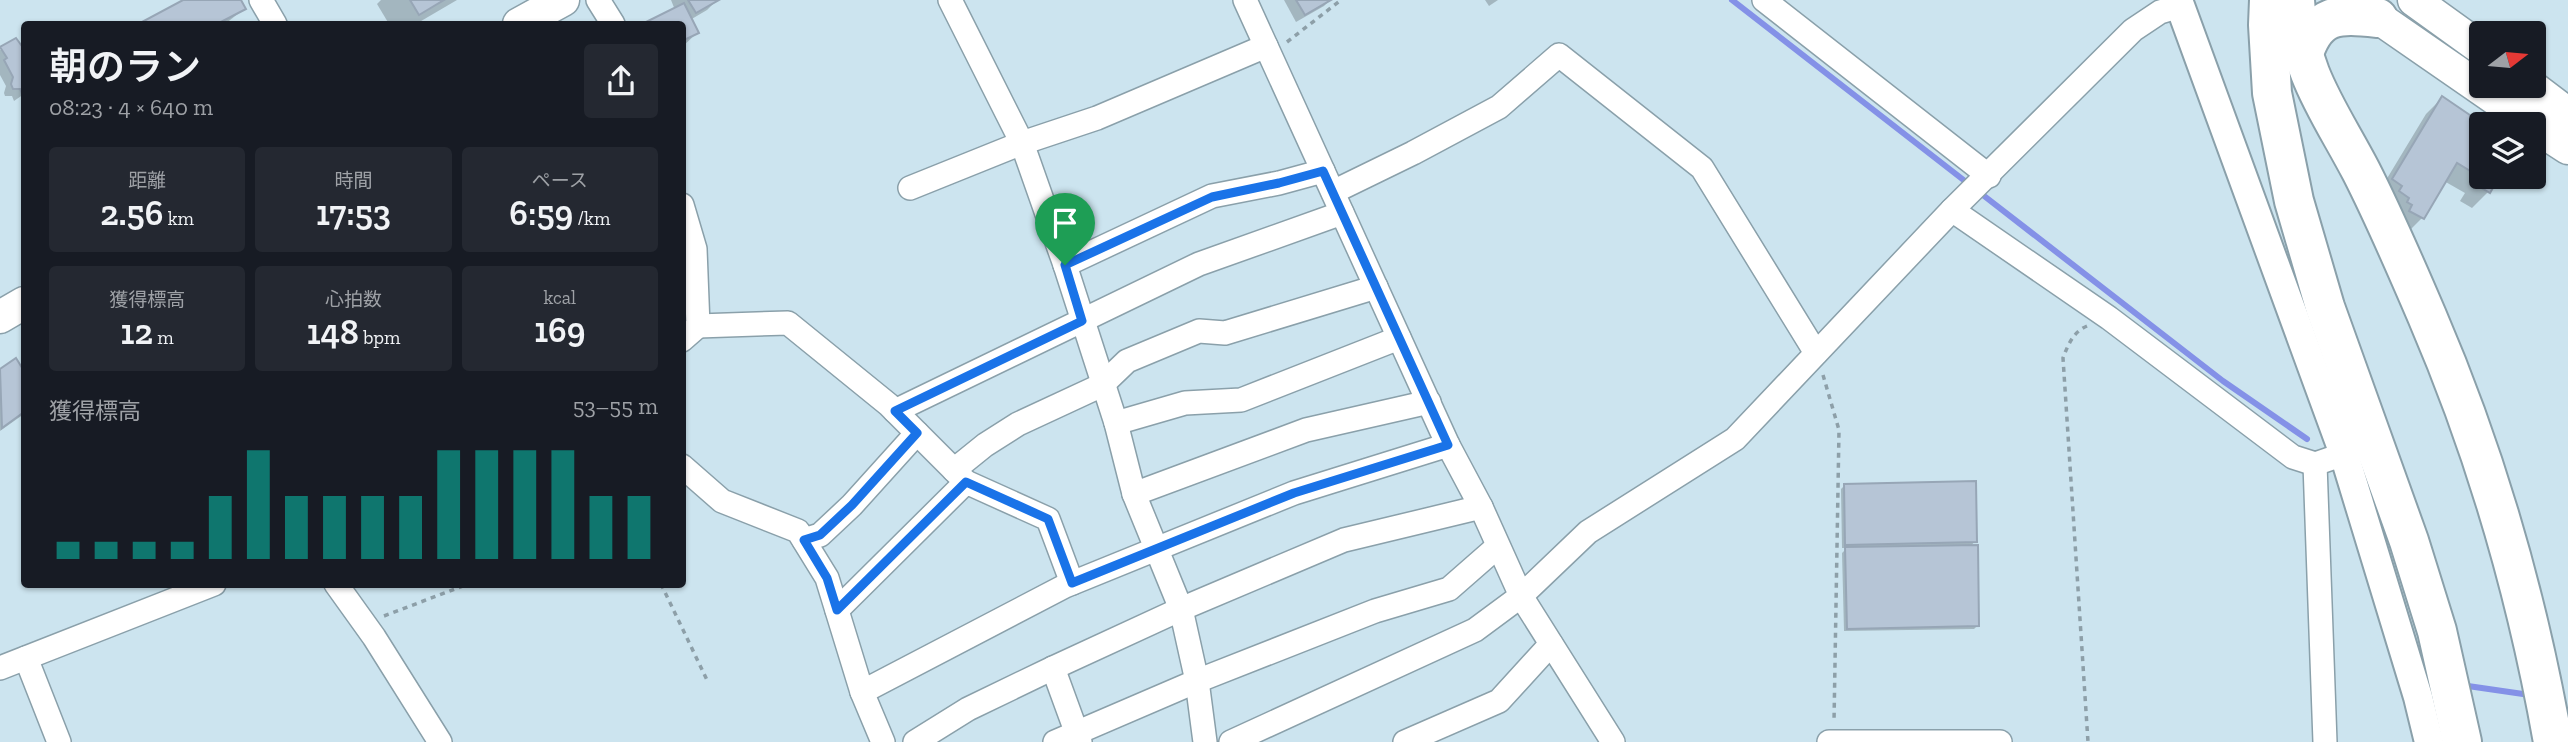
<!DOCTYPE html>
<html lang="ja">
<meta charset="utf-8">
<style>
:root{--surface:#171b24;--page:#242831;--text:#f1f3f6;--muted:#9ea1a6;--accent:#0f766e}
body{margin:0;font-family:"Zilla Slab","Noto Sans JP",serif;background:var(--page);color:var(--text);height:100vh;display:flex;flex-direction:column;font-size:26px;white-space:nowrap}
*{box-sizing:border-box;margin:0}
p{font-size:23px;color:var(--muted)}
.icon{flex:none;width:38px;height:38px;fill:none;stroke:currentColor;stroke-width:2;stroke-linecap:round;stroke-linejoin:round}
.map{position:relative;flex:1;overflow:hidden}
.sheet{position:absolute;left:21px;top:21px;width:665px;height:567px;display:flex;flex-direction:column;background:var(--surface);border-radius:7px;box-shadow:0 2px 5px #0004}
.sheet>*{flex:none}
.needle{width:46px;rotate:74deg}
.fabs{position:absolute;left:2469px;top:21px;display:grid;gap:14px}
.fabs a{display:grid;place-items:center;width:77px;height:77px;border-radius:7px;background:var(--surface);box-shadow:0 2px 5px #0004;font-size:35px}
.pin{position:absolute;display:grid;place-items:center;width:60px;height:60px;color:#fff;margin:-72px -30px;border-radius:50% 50% 50% 0;rotate:-45deg;box-shadow:0 0 7px #0007}
.pin .icon{rotate:45deg}
.round{display:grid;place-items:center;flex:none;width:74px;height:74px;border-radius:7px;background:var(--page)}
.headline{display:flex;align-items:center;justify-content:space-between;height:119px;padding:0 28px}
h1{font-size:38px;font-weight:600;line-height:52px}
.figures{display:grid;grid-template-columns:repeat(3,1fr);gap:10px;height:119px;padding:7px 28px}
.figures div{display:grid;align-content:center;border-radius:7px;background:var(--page);text-align:center}
.figures b{font-size:35px;font-weight:600}
.figures small{font-size:19px;font-weight:400}
.figures p{font-size:19px}
.chart{height:196px;padding:14px 28px}
.chart p{display:flex;justify-content:space-between}
.chart svg{width:100%;height:126px;margin-top:7px;stroke:var(--accent);stroke-width:6}
.map>svg:first-child{display:block}
.shadow{fill:#0003}
.lines{fill:none;stroke-linecap:round;stroke-linejoin:round}
.stream{stroke:#8491e7;stroke-width:6}
.building{fill:#b6c5d6;stroke:#97a6b6;stroke-width:2}
.minor-casing{stroke:#8aa0aa;stroke-width:26}
.tertiary-casing{stroke:#8aa0aa;stroke-width:32}
.secondary-casing{stroke:#8aa0aa;stroke-width:35}
.motorway-casing{stroke:#8aa0aa;stroke-width:42}
.path{stroke:#8d9fa8;stroke-width:3.5;stroke-dasharray:5 5;stroke-linecap:butt}
.minor{stroke:#fff;stroke-width:23}
.tertiary{stroke:#fff;stroke-width:28}
.secondary{stroke:#fff;stroke-width:32}
.motorway{stroke:#fff;stroke-width:38}
.route-casing{stroke:#fff;stroke-width:14}
.route{stroke:#1a73e8;stroke-width:9}
</style>
<div class="map">
<svg width="2568" height="742" viewBox="0 0 2568 742">
<rect width="100%" height="100%" fill="#cce4ef"/>
<g class="shadow">
<polygon points="187,0 239,0 244,9 225,24 140,24"/>
<polygon points="381,0 457,0 416,24 389,24 377,4"/>
<polygon points="671,0 717,0 707,10 690,20 697,33 682,47 682,24 646,24 675,10"/>
<polygon points="1284,0 1330,0 1324,6 1296,22"/>
<polygon points="1485,0 1498,0 1489,6"/>
<polygon points="15,40 24,52 24,94 14,101 12,96 5,96 4,93 6,86 0,75 0,50"/>
<polygon points="2442,98 2482,177 2497,177 2488,192 2472,208 2460,201 2465,193 2444,181 2422,218 2406,234 2377,195 2426,114"/>
<polygon points="15,361 24,374 24,414 0,431 0,371"/>
<polygon points="1844,486 1975,541 1970,547 1977,626 1974,629 1844,631 1842,553 1847,548 1842,548 1841,489"/>
</g>
<g class="lines">
<g class="stream">
<polyline points="1732,0 1970,185"/>
<polyline points="1979,192 2223,381 2307,439"/>
<polyline points="2461,685 2530,695"/>
</g>
</g>
<g class="building">
<polygon points="183,0 241,0 246,9 217,24 141,24 140,23"/>
<polygon points="410,0 444,0 419,15"/>
<polygon points="688,0 719,0 696,13"/>
<polygon points="1296,0 1331,0 1305,15"/>
<polygon points="684,3 699,33 682,41 682,24 647,24 646,22"/>
<polygon points="16,38 24,49 24,93 22,94 20,89 13,89 11,84 13,77 4,60 7,58 0,47"/>
<polygon points="2442,96 2483,124 2482,177 2499,177 2490,193 2475,184 2480,177 2457,163 2424,219 2409,211 2412,205 2407,202 2409,198 2399,191 2402,186 2392,179"/>
<polygon points="16,358 24,371 24,412 2,428 0,369"/>
<polygon points="1976,481 1977,542 1845,545 1844,484"/>
<polygon points="1978,545 1979,626 1847,629 1845,547"/>
</g>
<g class="lines">
<defs>
<g id="minor">
<polyline points="261,0 275,24"/>
<polyline points="598,0 613,24"/>
<polyline points="950,0 1022,143 1065,265 1116,423 1134,494 1181,609 1197,681 1205,742"/>
<polyline points="1245,0 1448,445 1481,507 1521,596 1613,742"/>
<polyline points="1764,0 1989,176"/>
<polyline points="910,188 1022,143 1097,118 1266,46"/>
<polyline points="1333,192 1413,153 1499,107 1559,55 1702,168 1816,353"/>
<polyline points="682,205 695,249 698,326 682,340"/>
<polyline points="1952,210 2109,318 2293,457 2315,464 2344,454"/>
<polyline points="1065,265 1212,196 1279,183 1323,171"/>
<polyline points="698,326 788,323 889,405 963,479"/>
<polyline points="895,411 1199,264 1342,213"/>
<polyline points="1116,423 1185,403 1241,400 1399,338"/>
<polyline points="2315,464 2325,742"/>
<polyline points="682,466 722,501 798,531 827,578 862,692 883,742"/>
<polyline points="954,470 985,445 1018,424 1102,385 1127,361 1199,331 1225,333 1376,287"/>
<polyline points="1134,494 1306,430 1429,402"/>
<polyline points="804,540 820,535 852,505 917,433"/>
<polyline points="336,584 374,637 440,742"/>
<polyline points="837,610 966,482 1048,519 1072,583"/>
<polyline points="26,658 59,742"/>
<polyline points="0,668 214,584"/>
<polyline points="1053,668 1080,742"/>
<polyline points="862,692 1065,586 1294,493 1448,445"/>
<polyline points="915,742 968,709 1053,668 1181,609 1344,540 1481,507"/>
<polyline points="1055,742 1197,681 1375,611 1449,589 1497,547"/>
<polyline points="1231,742 1475,630 1521,596 1588,532 1735,439 1952,210 2133,30 2160,12 2180,6"/>
<polyline points="1405,742 1499,701 1551,644"/>
<polyline points="1829,742 2000,742"/>
</g>
<polyline id="tertiary" points="2178,0 2344,454 2418,697 2429,742"/>
<g id="secondary">
<polyline points="2414,0 2482,49"/>
<polyline points="2360,5 2532,124"/>
<polyline points="519,24 563,0"/>
<polyline points="2531,86 2568,114"/>
<polyline points="2534,126 2568,148"/>
<polyline points="0,317 24,303"/>
</g>
<g id="motorway">
<polyline points="2269,0 2268,25 2272,93 2294,201 2325,307 2409,541 2437,631 2462,742"/>
<path d="M2295,0C2298,72 2329,110 2361,171C2385,218 2406,267 2427,316C2486,453 2527,595 2553,742"/>
<path d="M2303,56C2317,12 2338,14 2378,18"/>
</g>
</defs>
<use href="#minor" class="minor-casing"/>
<use href="#tertiary" class="tertiary-casing"/>
<use href="#secondary" class="secondary-casing"/>
<use href="#motorway" class="motorway-casing"/>
<g class="path">
<polyline points="1287,42 1341,0"/>
<path d="M2087,326C2073,332 2068,345 2063,358L2088,742"/>
<polyline points="1823,375 1839,430 1834,722"/>
<polyline points="661,584 708,682"/>
<polyline points="384,616 468,584"/>
</g>
<use href="#minor" class="minor"/>
<use href="#tertiary" class="tertiary"/>
<use href="#secondary" class="secondary"/>
<use href="#motorway" class="motorway"/>
</g>
<g class="lines">
<defs>
<polygon id="route" points="1323,171 1448,445 1294,493 1072,583 1048,519 966,482 837,610 827,578 804,540 820,535 852,505 917,433 895,411 1082,321 1065,265 1212,197 1279,183"/>
</defs>
<use href="#route" class="route-casing"/>
<use href="#route" class="route"/>
</g>
</svg>
<div class="fabs">
<a><svg class="needle" viewBox="-14 -14 28 28"><path d="M0-13l5 13h-10z" fill="#e53935"/><path d="M0 13l5-13h-10z" fill="#9ea1a6"/></svg></a>
<a><svg class="icon" aria-label="layers" viewBox="0 0 24 24"><path d="M12 4l9 5-9 5-9-5zM3 14l9 5 9-5"/></svg></a>
</div>
<div class="pin" style="left:1065px;top:265px;background:#1e9e55"><svg class="icon" aria-label="arrive" viewBox="0 0 24 24"><path d="M6 21V4h12l-3 4 3 4H6"/></svg></div>
<section class="sheet">
<div class="headline"><div><h1>朝のラン</h1><p>08:23 · 4 × 640 m</p></div><a class="round"><svg class="icon" aria-label="share" viewBox="0 0 24 24"><path d="M12 15V3M7 8l5-5 5 5M5 13v7h14v-7"/></svg></a></div>
<div class="figures">
<div><p>距離</p><b>2.56<small> km</small></b></div>
<div><p>時間</p><b>17:53</b></div>
<div><p>ペース</p><b>6:59<small> /km</small></b></div>
</div>
<div class="figures">
<div><p>獲得標高</p><b>12<small> m</small></b></div>
<div><p>心拍数</p><b>148<small> bpm</small></b></div>
<div><p>kcal</p><b>169</b></div>
</div>
<div class="chart"><p><span>獲得標高</span>53–55 m</p>
<svg viewBox="0 0 160 44" preserveAspectRatio="none"><path d="M5 44V38M15 44V38M25 44V38M35 44V38M45 44V22M55 44V6M65 44V22M75 44V22M85 44V22M95 44V22M105 44V6M115 44V6M125 44V6M135 44V6M145 44V22M155 44V22"/></svg>
</div>
</section>
</div>
